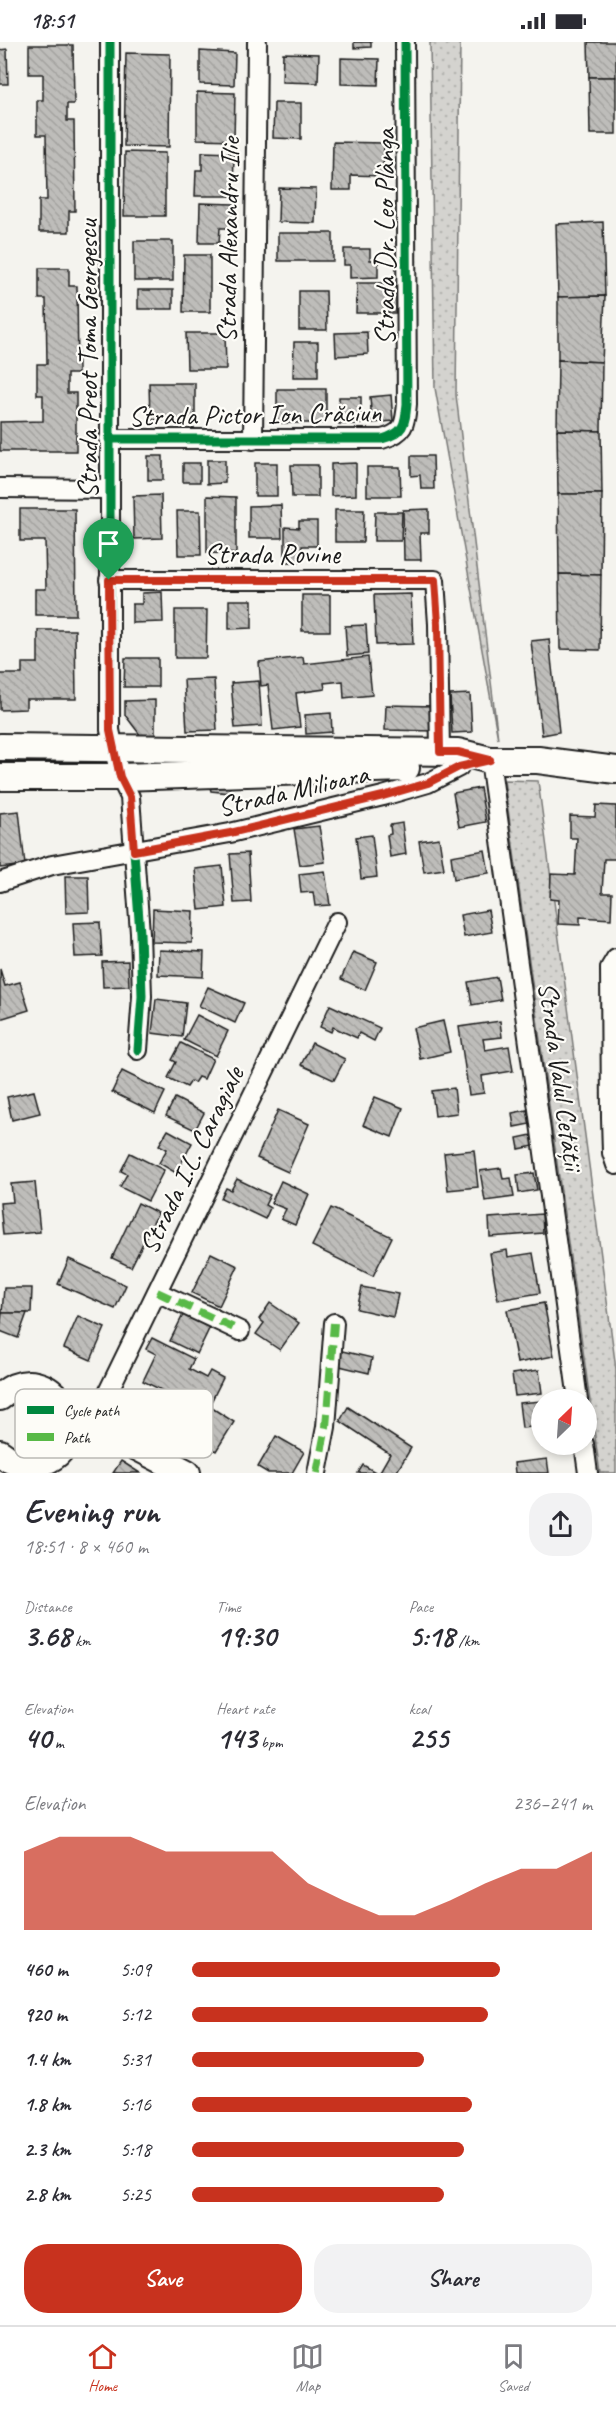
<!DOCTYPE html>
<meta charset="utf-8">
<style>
:root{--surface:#fff;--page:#f2f2f3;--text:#2b2b33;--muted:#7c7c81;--line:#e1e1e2;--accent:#c8321e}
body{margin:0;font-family:Caveat,sans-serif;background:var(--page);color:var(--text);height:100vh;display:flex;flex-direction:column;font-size:22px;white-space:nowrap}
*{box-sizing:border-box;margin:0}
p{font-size:20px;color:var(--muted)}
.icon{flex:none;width:33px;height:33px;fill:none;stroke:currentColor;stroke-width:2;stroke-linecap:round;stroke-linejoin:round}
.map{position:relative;height:1431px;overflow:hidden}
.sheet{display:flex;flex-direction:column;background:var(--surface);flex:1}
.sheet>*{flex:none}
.needle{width:39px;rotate:25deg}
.controls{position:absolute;left:531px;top:1347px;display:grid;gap:12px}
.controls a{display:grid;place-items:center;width:66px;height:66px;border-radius:50%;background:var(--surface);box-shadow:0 3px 9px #0003;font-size:30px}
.pin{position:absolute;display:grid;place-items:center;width:51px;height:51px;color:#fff;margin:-62px -26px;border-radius:50% 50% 50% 0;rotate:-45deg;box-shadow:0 0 6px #0007}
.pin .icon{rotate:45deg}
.round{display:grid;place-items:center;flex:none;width:63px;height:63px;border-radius:24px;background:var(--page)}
.headline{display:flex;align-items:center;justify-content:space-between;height:102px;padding:0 24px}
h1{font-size:33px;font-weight:600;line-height:45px}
.metrics{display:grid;grid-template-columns:repeat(3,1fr);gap:9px;height:102px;padding:6px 24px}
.metrics div{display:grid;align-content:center}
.metrics b{font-size:30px;font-weight:600}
.metrics small{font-size:16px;font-weight:400}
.metrics p{font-size:16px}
.chart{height:168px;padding:12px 24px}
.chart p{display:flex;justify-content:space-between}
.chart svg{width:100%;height:108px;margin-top:6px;fill:var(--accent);opacity:.7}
.cta{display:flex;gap:12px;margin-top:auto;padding:12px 24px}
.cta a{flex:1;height:69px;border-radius:24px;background:var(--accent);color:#fff;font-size:24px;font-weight:600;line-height:69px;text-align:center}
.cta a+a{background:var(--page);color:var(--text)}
ul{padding:0 24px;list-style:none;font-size:20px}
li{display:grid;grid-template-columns:96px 72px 1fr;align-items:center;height:45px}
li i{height:15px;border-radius:8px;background:var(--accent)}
.status{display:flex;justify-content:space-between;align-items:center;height:42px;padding:0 30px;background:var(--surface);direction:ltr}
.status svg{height:16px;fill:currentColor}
.dock{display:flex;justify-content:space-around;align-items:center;height:84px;border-top:2px solid var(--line);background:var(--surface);font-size:16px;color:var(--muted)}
.dock a{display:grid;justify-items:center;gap:3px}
.dock .on{color:var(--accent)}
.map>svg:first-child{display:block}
.grass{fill:url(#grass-dots);stroke:#787876;stroke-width:1.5}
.building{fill:url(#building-back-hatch);stroke:#1c1c1c;stroke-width:1.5}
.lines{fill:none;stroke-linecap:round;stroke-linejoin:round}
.street-casing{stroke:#1c1c1c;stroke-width:22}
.secondary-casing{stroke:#1c1c1c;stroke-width:30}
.street{stroke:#fdfcf7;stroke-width:18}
.secondary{stroke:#fdfcf7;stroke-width:26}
.quiet{stroke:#58b947;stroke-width:8;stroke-dasharray:15 8;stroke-linecap:butt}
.cycleway-casing{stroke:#fdfcf7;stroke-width:13}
.cycleway{stroke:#00873e;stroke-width:9}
.route-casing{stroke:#fff;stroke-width:12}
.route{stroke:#c8321e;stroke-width:8}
.labels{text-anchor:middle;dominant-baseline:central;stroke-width:4.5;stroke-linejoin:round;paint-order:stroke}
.street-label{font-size:28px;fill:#1c1c1c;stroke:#fdfcf7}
.key{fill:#fdfcf7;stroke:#bab9b5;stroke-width:1.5}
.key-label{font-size:16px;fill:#1c1c1c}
</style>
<div class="status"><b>18:51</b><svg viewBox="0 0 49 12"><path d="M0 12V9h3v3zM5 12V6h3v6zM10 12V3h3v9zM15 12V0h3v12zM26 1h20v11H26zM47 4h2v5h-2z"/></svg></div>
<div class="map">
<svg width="616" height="1431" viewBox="0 0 616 1431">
<defs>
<pattern id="grass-dots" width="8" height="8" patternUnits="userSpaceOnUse" patternTransform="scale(1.5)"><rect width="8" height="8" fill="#d4d3cf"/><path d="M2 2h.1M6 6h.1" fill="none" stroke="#b5b5b1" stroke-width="1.8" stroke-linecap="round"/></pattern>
<pattern id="building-back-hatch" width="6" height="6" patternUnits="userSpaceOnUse" patternTransform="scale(1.5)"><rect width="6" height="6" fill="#bebdba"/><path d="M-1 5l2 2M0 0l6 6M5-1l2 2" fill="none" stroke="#a3a29f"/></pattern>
</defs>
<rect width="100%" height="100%" fill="#f4f3ee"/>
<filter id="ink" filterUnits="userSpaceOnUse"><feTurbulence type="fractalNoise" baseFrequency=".0167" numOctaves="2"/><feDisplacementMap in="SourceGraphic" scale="12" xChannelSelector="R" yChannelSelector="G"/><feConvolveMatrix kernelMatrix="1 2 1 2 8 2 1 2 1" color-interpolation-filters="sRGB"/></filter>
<g filter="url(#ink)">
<g class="grass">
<polygon points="430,0 460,0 456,353 498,697 435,346"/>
<polygon points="0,717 73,717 72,727 0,727"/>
<polygon points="504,738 538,739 616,1327 616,1431 600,1431"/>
</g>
<g class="building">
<polygon points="354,0 371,0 371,5 354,6"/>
<polygon points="588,0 616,0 616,35 589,35"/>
<polygon points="29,3 73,3 74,62 67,62 67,79 74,79 75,169 69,169 69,190 39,190 39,158 47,158 46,93 37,93 37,58 43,58 43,32 29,32"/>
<polygon points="7,7 8,42 0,42 0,8"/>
<polygon points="200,9 235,11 234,43 200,42"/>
<polygon points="126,11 170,12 169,105 124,104"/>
<polygon points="283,11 319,12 318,41 282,40"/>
<polygon points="341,16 379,17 378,43 341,42"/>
<polygon points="589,35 616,35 616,92 590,92"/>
<polygon points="197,50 235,51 234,98 197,97"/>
<polygon points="274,61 301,61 301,97 273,96"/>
<polygon points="333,100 384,101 383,134 351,133 351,148 332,148"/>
<polygon points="125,110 165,111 165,174 124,174"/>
<polygon points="202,110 234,111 233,154 195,154 196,128 202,128"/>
<polygon points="279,146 316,147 315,181 278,180"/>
<polygon points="200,161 234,162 234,186 220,186 219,201 199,201"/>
<polygon points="603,180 605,254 558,255 556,182"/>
<rect x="278" y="191" width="55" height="28"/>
<rect x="134" y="199" width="39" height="40"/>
<polygon points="344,207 370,207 370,218 378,218 378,235 350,236 350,223 344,223"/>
<polygon points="184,213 210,213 210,270 183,270"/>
<polygon points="39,226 69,226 69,244 77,244 78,332 67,332 67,351 76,351 76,409 0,409 0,380 43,379 43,353 37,353 37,322 47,322 46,257 39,257"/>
<polygon points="357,241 396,241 396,271 356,271"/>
<rect x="138" y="248" width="35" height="19"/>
<polygon points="299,249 326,249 327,288 299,288"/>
<polygon points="605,254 602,320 558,318 558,255"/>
<polygon points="367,290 368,312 336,314 335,291"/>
<polygon points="186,291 225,291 226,327 187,327"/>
<polygon points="294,300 318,300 318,335 293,335"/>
<polygon points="558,318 602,320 601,389 557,388"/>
<polygon points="149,341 195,341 195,377 150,378"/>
<rect x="277" y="347" width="49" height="34"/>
<polygon points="391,353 393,379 372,381 370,355"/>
<rect x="339" y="355" width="22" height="27"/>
<polygon points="557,388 601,389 602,452 558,452"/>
<rect x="148" y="414" width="15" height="24"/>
<polygon points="411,414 433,414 434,447 421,447 420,433 411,434"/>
<polygon points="207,418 225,418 225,441 207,442"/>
<rect x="183" y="421" width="17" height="19"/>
<rect x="255" y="421" width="22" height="33"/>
<polygon points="356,421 356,453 331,454 331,422"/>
<polygon points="291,423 318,423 318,455 292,455"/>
<polygon points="367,425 400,425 401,454 367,454"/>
<polygon points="558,452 602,452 601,533 559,532"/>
<polygon points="161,453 162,496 134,497 133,454"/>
<polygon points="207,454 236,455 236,512 207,511"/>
<polygon points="281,463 282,496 249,496 249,464"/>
<polygon points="20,467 75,467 76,573 35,573 35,547 46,547 45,499 20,499"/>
<polygon points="429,467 429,491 420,491 421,518 404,518 403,468"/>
<polygon points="335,468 364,468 363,500 335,500"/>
<polygon points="177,469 200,469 201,513 178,513"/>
<polygon points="375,470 402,470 401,499 374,499"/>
<polygon points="299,479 317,479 317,504 302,504 302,520 285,520 285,485 299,486"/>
<polygon points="559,532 601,533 600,608 560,607"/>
<polygon points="162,550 163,580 132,581 132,562 142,562 142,551"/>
<polygon points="411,552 413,602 376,603 374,553"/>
<rect x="302" y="553" width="28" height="36"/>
<polygon points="229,558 252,558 252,586 229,587"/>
<polygon points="175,568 207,568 206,616 175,616"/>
<polygon points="366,583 368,612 347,614 345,584"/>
<polygon points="38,588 75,588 76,657 26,657 26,667 0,668 0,632 22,632 22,621 38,621"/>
<polygon points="549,597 559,690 542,693 531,599"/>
<polygon points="303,615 304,622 368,615 372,653 344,656 343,639 324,641 325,647 296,651 300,685 273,688 268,643 261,644 259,620"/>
<polygon points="125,616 158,616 158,645 124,645"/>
<polygon points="214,637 217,688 187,689 184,638"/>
<polygon points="259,639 262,684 235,686 231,641"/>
<polygon points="470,652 472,690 452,691 450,653"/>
<polygon points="155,658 155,694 141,694 125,673 125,659"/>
<polygon points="386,663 435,664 435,689 385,688"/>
<polygon points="331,671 332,690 306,692 305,673"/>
<polygon points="209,742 231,743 229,751 211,749"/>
<polygon points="480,746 486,780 459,785 453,751"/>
<polygon points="596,763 616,764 616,817 604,817 602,851 612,851 611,877 580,875 580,883 558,882 559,858 550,857 551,832 575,833 577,796 570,796 570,774 595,775"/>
<polygon points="19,769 25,823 0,826 0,771"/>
<polygon points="402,781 406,812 390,815 387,793 391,792 390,783"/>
<polygon points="319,784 325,820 300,823 294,787"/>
<polygon points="372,793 377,835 361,837 356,795"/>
<polygon points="439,796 444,827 424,830 419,799"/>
<polygon points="485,808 489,831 454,837 451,814"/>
<polygon points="248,811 251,860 234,861 230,812"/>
<polygon points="222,824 226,865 199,868 195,827"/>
<polygon points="325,829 330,863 315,864 313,850 301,851 299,832"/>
<polygon points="65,834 88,834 89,870 66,871"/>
<polygon points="153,867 193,869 192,901 152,900"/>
<polygon points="488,868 492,890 464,895 460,873"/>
<polygon points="100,880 102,914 75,915 73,881"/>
<polygon points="159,908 204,910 203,935 158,933"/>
<polygon points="353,910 377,920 365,948 341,937"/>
<polygon points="128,919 129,944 103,945 102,920"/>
<polygon points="0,927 5,944 20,940 29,968 0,977"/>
<polygon points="497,935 501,958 472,963 468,940"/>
<polygon points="208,945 244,961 235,981 199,964"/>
<polygon points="156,957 186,961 182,995 152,991"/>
<polygon points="330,963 380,986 374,999 359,991 357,996 333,985 331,990 320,985"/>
<polygon points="197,973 228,989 216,1014 184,998"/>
<polygon points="443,979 450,1010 420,1017 413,986"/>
<polygon points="500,979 502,995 483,997 485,1008 509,1004 513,1029 482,1034 484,1051 469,1053 459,985"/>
<polygon points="181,1001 213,1017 204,1037 198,1035 194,1041 191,1039 187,1045 168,1036 176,1020 172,1018"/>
<polygon points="312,1001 345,1017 334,1038 301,1023"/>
<polygon points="122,1029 165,1050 155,1071 112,1050"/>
<polygon points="454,1046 457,1071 435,1074 432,1049"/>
<polygon points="34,1049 40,1071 12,1078 7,1055"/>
<polygon points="375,1055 403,1066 392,1095 363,1083"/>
<polygon points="175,1056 204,1071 195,1088 166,1074"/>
<polygon points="278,1068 309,1082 288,1130 257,1116"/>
<polygon points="527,1068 530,1082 514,1085 512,1071"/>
<polygon points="168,1088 192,1101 176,1131 159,1121 167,1107 159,1103"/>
<polygon points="532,1093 534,1104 519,1107 517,1096"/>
<polygon points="474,1108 478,1145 448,1148 444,1111"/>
<polygon points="130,1111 164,1128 148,1159 120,1145 127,1132 121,1129"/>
<polygon points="501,1126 503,1137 511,1136 514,1155 485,1159 480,1129"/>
<polygon points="534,1131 537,1148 519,1151 517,1133"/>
<polygon points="237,1137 270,1153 265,1163 270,1166 265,1177 221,1156 226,1146 231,1148"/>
<polygon points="281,1139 309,1152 295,1183 281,1177 286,1167 271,1161"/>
<polygon points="35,1140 40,1190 3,1193 0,1161 13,1160 11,1142"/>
<polygon points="138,1161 158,1171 131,1225 112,1216"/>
<polygon points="331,1166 392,1195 373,1234 312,1204"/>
<polygon points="542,1172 543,1191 490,1195 489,1176"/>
<polygon points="507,1208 508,1215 533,1211 540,1251 498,1258 490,1211"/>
<polygon points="211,1211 238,1224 219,1264 192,1251"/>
<polygon points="69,1217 126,1243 115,1267 58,1242"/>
<polygon points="362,1245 398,1252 393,1275 357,1267"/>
<polygon points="4,1246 32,1246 31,1271 2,1271"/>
<polygon points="270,1261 299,1281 280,1308 256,1292 264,1281 259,1277"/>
<polygon points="544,1261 554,1314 517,1321 507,1268"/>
<polygon points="2,1271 27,1271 18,1296 0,1289"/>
<polygon points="183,1273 210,1285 197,1312 170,1299"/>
<polygon points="78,1274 105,1286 91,1318 64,1306"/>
<polygon points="152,1296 194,1317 189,1327 206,1336 210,1329 223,1336 205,1372 191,1365 194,1359 178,1351 175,1355 143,1339 156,1312 146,1307"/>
<polygon points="338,1308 372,1316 369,1331 335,1323"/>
<polygon points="539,1328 542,1351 515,1354 512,1332"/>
<polygon points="542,1359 542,1384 522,1386 519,1361"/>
<polygon points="348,1365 411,1406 396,1431 379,1431 390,1412 340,1379"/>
<polygon points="212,1366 234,1380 216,1409 194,1395"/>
<polygon points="276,1394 304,1410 292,1431 268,1431 258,1425"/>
<polygon points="547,1417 549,1431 515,1431 514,1421"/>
<polygon points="121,1419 140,1431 113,1431"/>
<polygon points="363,1423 377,1431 358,1431"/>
</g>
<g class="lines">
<defs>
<g id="street">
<polyline points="110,0 110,688 120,735 130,755 140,891 142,954 138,1008"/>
<path d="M109,397H382C404,391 405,383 407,362L405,0"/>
<polyline points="253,398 257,0"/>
<polyline points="0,446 109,447"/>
<polyline points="109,538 435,538 438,582 440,710"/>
<polyline points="490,718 578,1358"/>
<polyline points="0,840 52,823 230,791 383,754 428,741 459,725"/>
<polyline points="616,916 610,926 611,1076 612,1111 616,1123"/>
<polyline points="157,1250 240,1289"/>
<polyline points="86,1395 337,880"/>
<polyline points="584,1402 588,1431"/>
<polyline points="317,1431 326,1385 334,1281"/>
</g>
<g id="secondary">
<polyline points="0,705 458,710 490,718 538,718 616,728"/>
<polyline points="0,735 120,735 406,726"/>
<path d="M0,1355C51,1308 101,1404 39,1421C24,1425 11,1420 0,1411"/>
<polyline points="57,1356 114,1393 187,1431"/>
</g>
</defs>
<use href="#street" class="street-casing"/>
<use href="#secondary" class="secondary-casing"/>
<use href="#street" class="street"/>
<use href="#secondary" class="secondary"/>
<g class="quiet">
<polyline points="435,538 438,582 440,710"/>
<polyline points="157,1250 240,1289"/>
<polyline points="317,1431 326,1385 334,1281"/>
</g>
<defs>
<g id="cycleway">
<polyline points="110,0 110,688 120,735 130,755 140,891 142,954 138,1008"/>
<path d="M109,397H382C404,391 405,383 407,362L405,0"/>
</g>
</defs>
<use href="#cycleway" class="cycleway-casing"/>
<use href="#cycleway" class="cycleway"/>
</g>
</g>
<g class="lines" filter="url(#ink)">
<defs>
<polygon id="route" points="109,538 435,538 438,582 440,710 458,710 490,718 459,725 428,741 383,754 230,791 134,809 130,755 120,735 110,688"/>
</defs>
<use href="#route" class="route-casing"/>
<use href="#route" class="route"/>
</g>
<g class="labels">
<g class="street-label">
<text transform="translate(384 195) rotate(-90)">Strada Dr. Leo Plànga</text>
<text transform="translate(228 198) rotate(-89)">Strada Alexandru Ilie</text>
<text transform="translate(87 317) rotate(-90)">Strada Preot Toma Georgescu</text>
<text transform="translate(255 372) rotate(-1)">Strada Pictor Ion Crăciun</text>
<text x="272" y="511">Strada Rovine</text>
<text transform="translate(293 748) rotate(-13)">Strada Milioara</text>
<text transform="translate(561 1034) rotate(82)">Strada Valul Cetății</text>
<text transform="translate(191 1118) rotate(-64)">Strada I.L. Caragiale</text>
</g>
</g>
<rect x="15" y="1347" width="198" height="69" rx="9" class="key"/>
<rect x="27" y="1364" width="27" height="8" fill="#00873e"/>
<rect x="27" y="1391" width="27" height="8" fill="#58b947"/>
<g class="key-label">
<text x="64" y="1374">Cycle path</text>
<text x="64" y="1401">Path</text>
</g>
</svg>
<div class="controls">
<a><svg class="needle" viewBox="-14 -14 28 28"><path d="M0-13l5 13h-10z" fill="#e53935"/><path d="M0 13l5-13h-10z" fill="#7c7c81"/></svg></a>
</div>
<div class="pin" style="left:109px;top:538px;background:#1e9e55"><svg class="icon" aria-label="arrive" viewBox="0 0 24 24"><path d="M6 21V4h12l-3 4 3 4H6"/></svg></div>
</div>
<section class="sheet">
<div class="headline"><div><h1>Evening run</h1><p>18:51 · 8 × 460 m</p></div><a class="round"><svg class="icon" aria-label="share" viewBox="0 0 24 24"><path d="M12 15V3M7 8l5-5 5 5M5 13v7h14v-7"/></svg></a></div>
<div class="metrics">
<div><p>Distance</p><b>3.68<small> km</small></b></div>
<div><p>Time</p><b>19:30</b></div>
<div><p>Pace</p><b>5:18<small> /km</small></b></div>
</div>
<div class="metrics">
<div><p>Elevation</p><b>40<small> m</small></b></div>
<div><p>Heart rate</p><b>143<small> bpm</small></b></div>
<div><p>kcal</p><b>255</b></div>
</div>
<div class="chart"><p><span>Elevation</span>236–241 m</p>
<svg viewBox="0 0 160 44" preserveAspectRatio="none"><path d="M0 44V12L10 6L20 6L30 6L40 12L50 12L60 12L70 12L80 25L90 32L100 38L110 38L120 32L130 25L140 19L150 19L160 12V44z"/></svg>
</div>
<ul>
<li><b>460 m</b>5:09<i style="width:77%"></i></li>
<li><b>920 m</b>5:12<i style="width:74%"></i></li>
<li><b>1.4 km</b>5:31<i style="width:58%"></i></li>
<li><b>1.8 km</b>5:16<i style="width:70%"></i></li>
<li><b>2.3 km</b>5:18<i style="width:68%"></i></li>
<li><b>2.8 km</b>5:25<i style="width:63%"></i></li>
</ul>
<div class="cta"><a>Save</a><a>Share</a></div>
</section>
<nav class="dock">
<a class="on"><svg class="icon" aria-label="home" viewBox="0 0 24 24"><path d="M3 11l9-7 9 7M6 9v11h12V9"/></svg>Home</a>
<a><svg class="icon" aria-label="map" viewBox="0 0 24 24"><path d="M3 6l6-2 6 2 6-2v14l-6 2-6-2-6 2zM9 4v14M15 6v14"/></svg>Map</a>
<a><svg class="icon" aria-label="saved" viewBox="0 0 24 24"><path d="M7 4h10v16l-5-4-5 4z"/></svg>Saved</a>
</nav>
